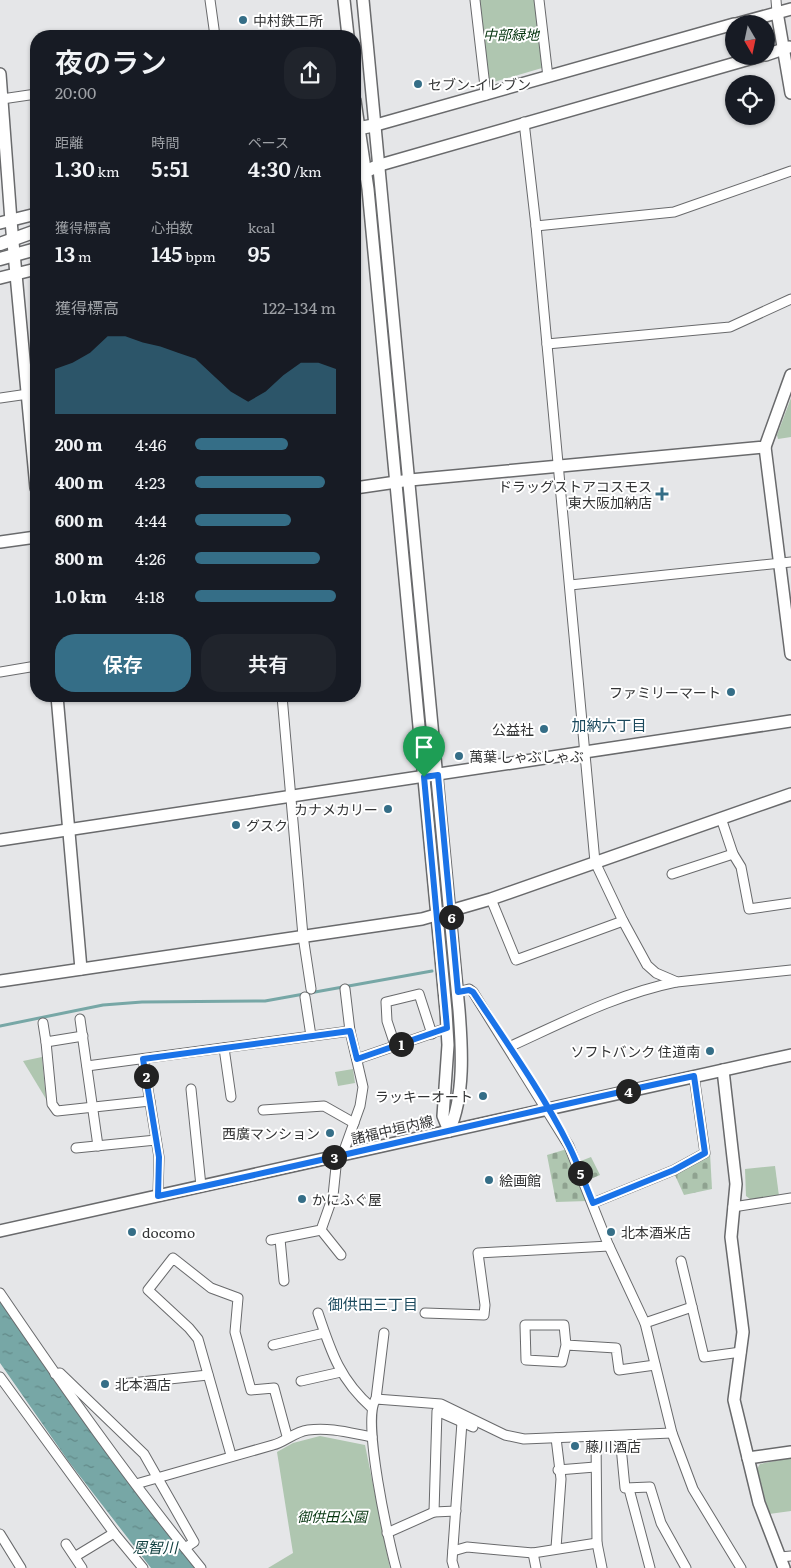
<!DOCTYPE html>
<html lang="ja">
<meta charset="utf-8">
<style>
:root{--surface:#171b24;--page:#20242c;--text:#f1f3f6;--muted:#9ea1a6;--accent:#356e87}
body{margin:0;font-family:Literata,"Noto Sans JP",serif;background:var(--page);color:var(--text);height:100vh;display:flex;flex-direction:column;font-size:19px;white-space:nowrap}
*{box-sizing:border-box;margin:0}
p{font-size:16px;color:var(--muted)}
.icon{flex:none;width:28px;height:28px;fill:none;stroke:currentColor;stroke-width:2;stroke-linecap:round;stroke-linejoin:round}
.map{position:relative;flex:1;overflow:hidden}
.sheet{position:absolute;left:30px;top:30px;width:331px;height:672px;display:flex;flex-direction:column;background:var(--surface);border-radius:20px;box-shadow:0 1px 4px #0004}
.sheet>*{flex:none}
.needle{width:32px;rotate:171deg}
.tools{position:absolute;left:725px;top:15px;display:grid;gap:10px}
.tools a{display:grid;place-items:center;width:50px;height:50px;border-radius:50%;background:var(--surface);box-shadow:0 1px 4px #0004;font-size:25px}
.pin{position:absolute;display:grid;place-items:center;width:42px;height:42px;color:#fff;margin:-51px -21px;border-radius:50% 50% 50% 0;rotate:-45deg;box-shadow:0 0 5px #0007}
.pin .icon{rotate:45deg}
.km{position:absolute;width:25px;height:25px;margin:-12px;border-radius:50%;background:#222;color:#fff;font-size:14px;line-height:25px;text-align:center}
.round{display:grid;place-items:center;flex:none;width:52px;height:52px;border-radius:20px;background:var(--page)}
.overview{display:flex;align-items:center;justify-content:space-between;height:85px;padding:0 25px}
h1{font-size:28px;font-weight:600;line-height:38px}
.metrics{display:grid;grid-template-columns:repeat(3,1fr);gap:8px;height:85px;padding:5px 25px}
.metrics div{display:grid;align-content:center}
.metrics b{font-size:21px;font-weight:600}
.metrics small{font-size:14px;font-weight:400}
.metrics p{font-size:14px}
.chart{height:140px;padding:10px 25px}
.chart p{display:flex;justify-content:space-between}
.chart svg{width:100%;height:90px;margin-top:5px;fill:var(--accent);opacity:.7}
.cta{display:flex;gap:10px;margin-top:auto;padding:10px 25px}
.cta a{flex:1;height:58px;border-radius:20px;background:var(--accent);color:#fff;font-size:20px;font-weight:600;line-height:58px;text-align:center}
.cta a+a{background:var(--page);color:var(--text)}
ul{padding:0 25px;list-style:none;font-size:16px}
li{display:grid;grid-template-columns:80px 60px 1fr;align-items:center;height:38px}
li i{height:12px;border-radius:6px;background:var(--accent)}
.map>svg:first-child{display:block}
.cemetery{fill:url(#cemetery-stones)}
.park{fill:#afc6b0}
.water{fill:url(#water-ripples)}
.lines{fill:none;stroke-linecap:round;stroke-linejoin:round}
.stream{stroke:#77a7a6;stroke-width:3}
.minor-casing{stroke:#696a6c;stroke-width:11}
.tertiary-casing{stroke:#696a6c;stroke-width:14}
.secondary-casing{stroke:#696a6c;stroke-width:15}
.minor{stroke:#fff;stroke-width:9}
.tertiary{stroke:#fff;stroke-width:11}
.secondary{stroke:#fff;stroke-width:12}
.route-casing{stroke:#fff;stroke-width:10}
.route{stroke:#1a73e8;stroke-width:6}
.poi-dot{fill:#356e87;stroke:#fff;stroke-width:2}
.labels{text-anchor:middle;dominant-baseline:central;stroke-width:4;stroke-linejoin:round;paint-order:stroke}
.poi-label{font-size:14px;fill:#333435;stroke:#fff;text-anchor:start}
.park-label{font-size:14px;font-style:italic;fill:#04340e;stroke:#fff}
.street-label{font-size:14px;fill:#333435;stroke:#fff}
.neighbourhood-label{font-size:15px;fill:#1b495d;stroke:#fff}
.water-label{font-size:15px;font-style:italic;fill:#124040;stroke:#fff}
</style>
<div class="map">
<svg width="791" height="1568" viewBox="0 0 791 1568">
<defs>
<pattern id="cemetery-stones" width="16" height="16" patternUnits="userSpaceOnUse" patternTransform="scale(1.25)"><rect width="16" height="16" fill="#afc6b0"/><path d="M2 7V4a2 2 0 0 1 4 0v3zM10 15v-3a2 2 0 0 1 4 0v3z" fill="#8fa290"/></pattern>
<pattern id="water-ripples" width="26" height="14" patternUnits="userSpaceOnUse" patternTransform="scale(1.25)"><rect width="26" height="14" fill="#77a7a6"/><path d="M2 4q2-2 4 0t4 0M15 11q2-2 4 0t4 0" fill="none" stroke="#628988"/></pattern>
</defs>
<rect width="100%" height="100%" fill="#e5e6e8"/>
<g class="cemetery">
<polygon points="567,1149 573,1164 591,1157 600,1175 581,1183 588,1201 556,1202 547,1155"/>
<polygon points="710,1153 712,1189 684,1195 674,1173"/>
</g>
<g class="park">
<polygon points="480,0 535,0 542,68 494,82 488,80"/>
<polygon points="791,398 791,437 778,439 777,435"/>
<polygon points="42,1057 46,1099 23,1061"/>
<polygon points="353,1069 355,1083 338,1086 335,1072"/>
<polygon points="775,1166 779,1196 750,1199 746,1196 745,1169"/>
<polygon points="320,1436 365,1445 390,1568 268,1568 293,1553 277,1452 293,1443"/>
<polygon points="791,1458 791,1511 769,1514 757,1469 760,1464"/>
</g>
<path class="water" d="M0,1301C61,1393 126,1482 196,1568H151L69,1462L0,1363Z"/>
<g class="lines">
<polyline class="stream" points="0,1026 103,1005 142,1002 265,1001 432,971"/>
<defs>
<g id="minor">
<polyline points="210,0 215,36"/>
<polyline points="475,0 486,95"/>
<polyline points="539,0 548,77"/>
<polyline points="776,0 777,12"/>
<polyline points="2,99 36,94"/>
<polyline points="524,122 536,226 595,862 623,921 647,965 656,973 677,982 791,970"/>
<polyline points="536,226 674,212 791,171"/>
<polyline points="547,344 730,327 791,299"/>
<polyline points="0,398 28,394"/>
<polyline points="570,585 791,562"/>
<polyline points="0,672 36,666"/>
<polyline points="282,696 303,936 311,989"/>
<polyline points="721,818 733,854 741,867 749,909 791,903"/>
<polyline points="672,874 733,854"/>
<polyline points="491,899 516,960 623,921"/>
<polyline points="458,992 469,989 473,992 569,1146 608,1244 645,1323 672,1433 693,1489 741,1568"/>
<polyline points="305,997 311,1036"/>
<polyline points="80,1019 98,1146"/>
<polyline points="43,1023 46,1042 83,1036"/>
<polyline points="46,1042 52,1104 57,1111 150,1101"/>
<polyline points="395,1045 387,1021 386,1002 419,994 432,1034"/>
<path d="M509,1047C564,1022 617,994 676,982"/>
<polyline points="224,1048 231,1097"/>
<polyline points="143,1059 159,1157 158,1195"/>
<polyline points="357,1059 447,1028"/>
<polyline points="87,1066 350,1031"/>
<polyline points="191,1089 201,1186"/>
<polyline points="263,1110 324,1106 354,1123"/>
<polyline points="76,1148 156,1140"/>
<polyline points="342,1156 360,1106 363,1087 350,1031 345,989"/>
<polyline points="593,1203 674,1170 705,1153 694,1076"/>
<polyline points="733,1207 791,1198"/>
<polyline points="321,1230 341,1255"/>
<polyline points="280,1239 284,1281"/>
<polyline points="271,1240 321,1230 333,1196 337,1157"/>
<polyline points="681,1261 704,1357 741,1352"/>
<path d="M0,1293C64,1387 129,1480 201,1568"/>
<path d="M318,1313C331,1352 340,1380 372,1408"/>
<polyline points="425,1313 484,1315 485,1305 478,1253 609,1246"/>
<polyline points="645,1323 692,1307"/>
<polyline points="273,1345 324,1333"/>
<polyline points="566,1345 564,1325 525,1325 526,1360 562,1362 566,1345 616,1348 619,1370 655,1365"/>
<polyline points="55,1374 60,1373 144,1454 194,1542 185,1548"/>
<polyline points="0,1377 114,1533 143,1568"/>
<polyline points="301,1381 341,1372"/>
<polyline points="121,1384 208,1375"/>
<polyline points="376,1399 384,1333"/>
<polyline points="620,1436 625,1488 650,1487 661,1523 686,1568"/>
<polyline points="596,1437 597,1543 602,1568"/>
<polyline points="231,1455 198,1339 189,1328 148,1290 173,1258 211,1288 238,1298 235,1332 251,1390 274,1388 287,1436"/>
<polyline points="558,1470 595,1467"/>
<path d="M136,1484C182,1471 227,1458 273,1445C285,1442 294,1432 308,1430C330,1427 350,1433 372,1437"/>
<polyline points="629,1489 650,1568"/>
<polyline points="434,1512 437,1411 473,1427"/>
<polyline points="387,1533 434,1512 456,1511"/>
<polyline points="0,1534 21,1568"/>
<polyline points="66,1544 82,1568"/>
<polyline points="556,1548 561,1479 556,1438"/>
<polyline points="453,1551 467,1547 533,1553 597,1543"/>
<polyline points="533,1553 536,1568"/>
<polyline points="76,1556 114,1533"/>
<polyline points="780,1557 791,1556"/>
<path d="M396,1568C389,1543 361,1417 376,1399L441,1404L505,1435L524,1439L672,1433"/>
<polyline points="454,1568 452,1561 462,1422"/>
</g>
<g id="tertiary">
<polyline points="344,0 348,36"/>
<path d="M363,0L459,1010C462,1048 465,1095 449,1131"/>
<polyline points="777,12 791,93"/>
<polyline points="736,24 791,9"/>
<polyline points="766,55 789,47"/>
<polyline points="0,74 11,221 36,488"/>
<polyline points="355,101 368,189 446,1011 448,1045 443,1116 449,1131"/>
<polyline points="376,125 734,24"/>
<polyline points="380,165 760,56"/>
<polyline points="0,223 36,214"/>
<polyline points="0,278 36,269"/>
<polyline points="765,447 791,654"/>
<polyline points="355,488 410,480 765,447 791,375"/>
<polyline points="0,542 36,537"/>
<polyline points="57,696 81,969"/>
<polyline points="0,840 791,721"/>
<polyline points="0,981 422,919 491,899 791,794"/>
<polyline points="723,1070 736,1184 731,1237 743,1332 734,1400 759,1503 784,1568"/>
<polyline points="0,1231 791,1055"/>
<polyline points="748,1458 791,1452"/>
</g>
<g id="secondary">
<polyline points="355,129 376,125"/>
<polyline points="355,176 380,165"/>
<polyline points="0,244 36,231"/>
<polyline points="0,259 36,249"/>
</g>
</defs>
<use href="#minor" class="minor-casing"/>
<use href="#tertiary" class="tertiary-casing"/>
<use href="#secondary" class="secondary-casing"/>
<use href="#minor" class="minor"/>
<use href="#tertiary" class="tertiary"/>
<use href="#secondary" class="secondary"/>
</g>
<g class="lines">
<defs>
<path id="route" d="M424,777L447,1028L357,1059L350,1031L143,1059L159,1157L158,1196C337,1158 515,1114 694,1076L705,1153L674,1170L593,1203C585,1184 578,1164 569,1146C542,1092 506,1042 473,992L469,990L458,992L438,775L424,777"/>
</defs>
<use href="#route" class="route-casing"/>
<use href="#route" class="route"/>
</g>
<g class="poi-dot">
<circle cx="243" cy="20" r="5"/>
<circle cx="418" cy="84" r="5"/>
<path d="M659.5 486.5h5v5h5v5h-5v5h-5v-5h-5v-5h5z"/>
<circle cx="731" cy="692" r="5"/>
<circle cx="544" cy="729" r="5"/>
<circle cx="459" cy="756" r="5"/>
<circle cx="388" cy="809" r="5"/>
<circle cx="236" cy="825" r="5"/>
<circle cx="710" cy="1051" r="5"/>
<circle cx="483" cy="1096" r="5"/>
<circle cx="330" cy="1133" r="5"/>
<circle cx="489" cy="1180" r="5"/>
<circle cx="302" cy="1199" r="5"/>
<circle cx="132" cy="1232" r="5"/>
<circle cx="611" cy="1232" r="5"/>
<circle cx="105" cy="1384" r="5"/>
<circle cx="575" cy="1446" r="5"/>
</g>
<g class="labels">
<g class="poi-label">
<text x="253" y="20">中村鉄工所</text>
<text x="428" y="84">セブン-イレブン</text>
<text x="652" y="486" text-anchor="end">ドラッグストアコスモス<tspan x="652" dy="16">東大阪加納店</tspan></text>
<text x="721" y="692" text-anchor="end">ファミリーマート</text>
<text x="534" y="729" text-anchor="end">公益社</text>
<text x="469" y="756">萬葉 しゃぶしゃぶ</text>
<text x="378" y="809" text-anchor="end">カナメカリー</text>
<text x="246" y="825">グスク</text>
<text x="700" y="1051" text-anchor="end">ソフトバンク 住道南</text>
<text x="473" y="1096" text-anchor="end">ラッキーオート</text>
<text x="320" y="1133" text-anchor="end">西廣マンション</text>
<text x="499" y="1180">絵画館</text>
<text x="312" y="1199">かにふぐ屋</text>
<text x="142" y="1232">docomo</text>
<text x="621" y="1232">北本酒米店</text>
<text x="115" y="1384">北本酒店</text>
<text x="585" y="1446">藤川酒店</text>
</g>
<g class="park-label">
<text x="511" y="34">中部緑地</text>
<text x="332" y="1516">御供田公園</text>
</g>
<g class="street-label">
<text transform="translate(392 1129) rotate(-13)">諸福中垣内線</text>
</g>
<g class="neighbourhood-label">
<text x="609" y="724">加納六丁目</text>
<text x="373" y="1303">御供田三丁目</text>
</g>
<g class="water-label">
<text x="155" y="1546">恩智川</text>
</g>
</g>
</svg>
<div class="tools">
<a><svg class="needle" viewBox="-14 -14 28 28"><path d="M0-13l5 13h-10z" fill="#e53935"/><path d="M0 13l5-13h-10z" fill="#9ea1a6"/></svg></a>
<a><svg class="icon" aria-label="locate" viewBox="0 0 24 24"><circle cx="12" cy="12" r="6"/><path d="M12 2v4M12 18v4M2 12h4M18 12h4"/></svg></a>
</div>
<div class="pin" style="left:424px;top:777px;background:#1e9e55"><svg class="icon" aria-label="arrive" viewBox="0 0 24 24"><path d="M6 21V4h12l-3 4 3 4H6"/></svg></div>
<b class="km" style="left:401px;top:1044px">1</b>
<b class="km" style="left:146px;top:1076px">2</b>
<b class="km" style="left:334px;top:1157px">3</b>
<b class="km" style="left:628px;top:1091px">4</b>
<b class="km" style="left:580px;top:1173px">5</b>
<b class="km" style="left:451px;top:917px">6</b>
<section class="sheet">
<div class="overview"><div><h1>夜のラン</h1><p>20:00</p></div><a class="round"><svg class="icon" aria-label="share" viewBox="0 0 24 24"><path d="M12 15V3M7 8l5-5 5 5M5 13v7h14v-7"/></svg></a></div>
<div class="metrics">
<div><p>距離</p><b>1.30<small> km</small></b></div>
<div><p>時間</p><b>5:51</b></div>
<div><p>ペース</p><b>4:30<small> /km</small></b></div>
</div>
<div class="metrics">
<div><p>獲得標高</p><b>13<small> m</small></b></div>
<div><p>心拍数</p><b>145<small> bpm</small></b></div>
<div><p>kcal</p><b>95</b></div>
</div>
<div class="chart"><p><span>獲得標高</span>122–134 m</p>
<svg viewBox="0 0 160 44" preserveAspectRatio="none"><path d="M0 44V22L10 19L20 14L30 6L40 6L50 9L60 11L70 14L80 17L90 25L100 33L110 38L120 33L130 25L140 19L150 19L160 22V44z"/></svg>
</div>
<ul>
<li><b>200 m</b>4:46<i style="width:66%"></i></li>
<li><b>400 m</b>4:23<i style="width:92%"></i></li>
<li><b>600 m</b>4:44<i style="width:68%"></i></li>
<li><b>800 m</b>4:26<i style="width:89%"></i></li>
<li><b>1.0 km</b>4:18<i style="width:100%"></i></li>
</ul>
<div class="cta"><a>保存</a><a>共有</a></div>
</section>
</div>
